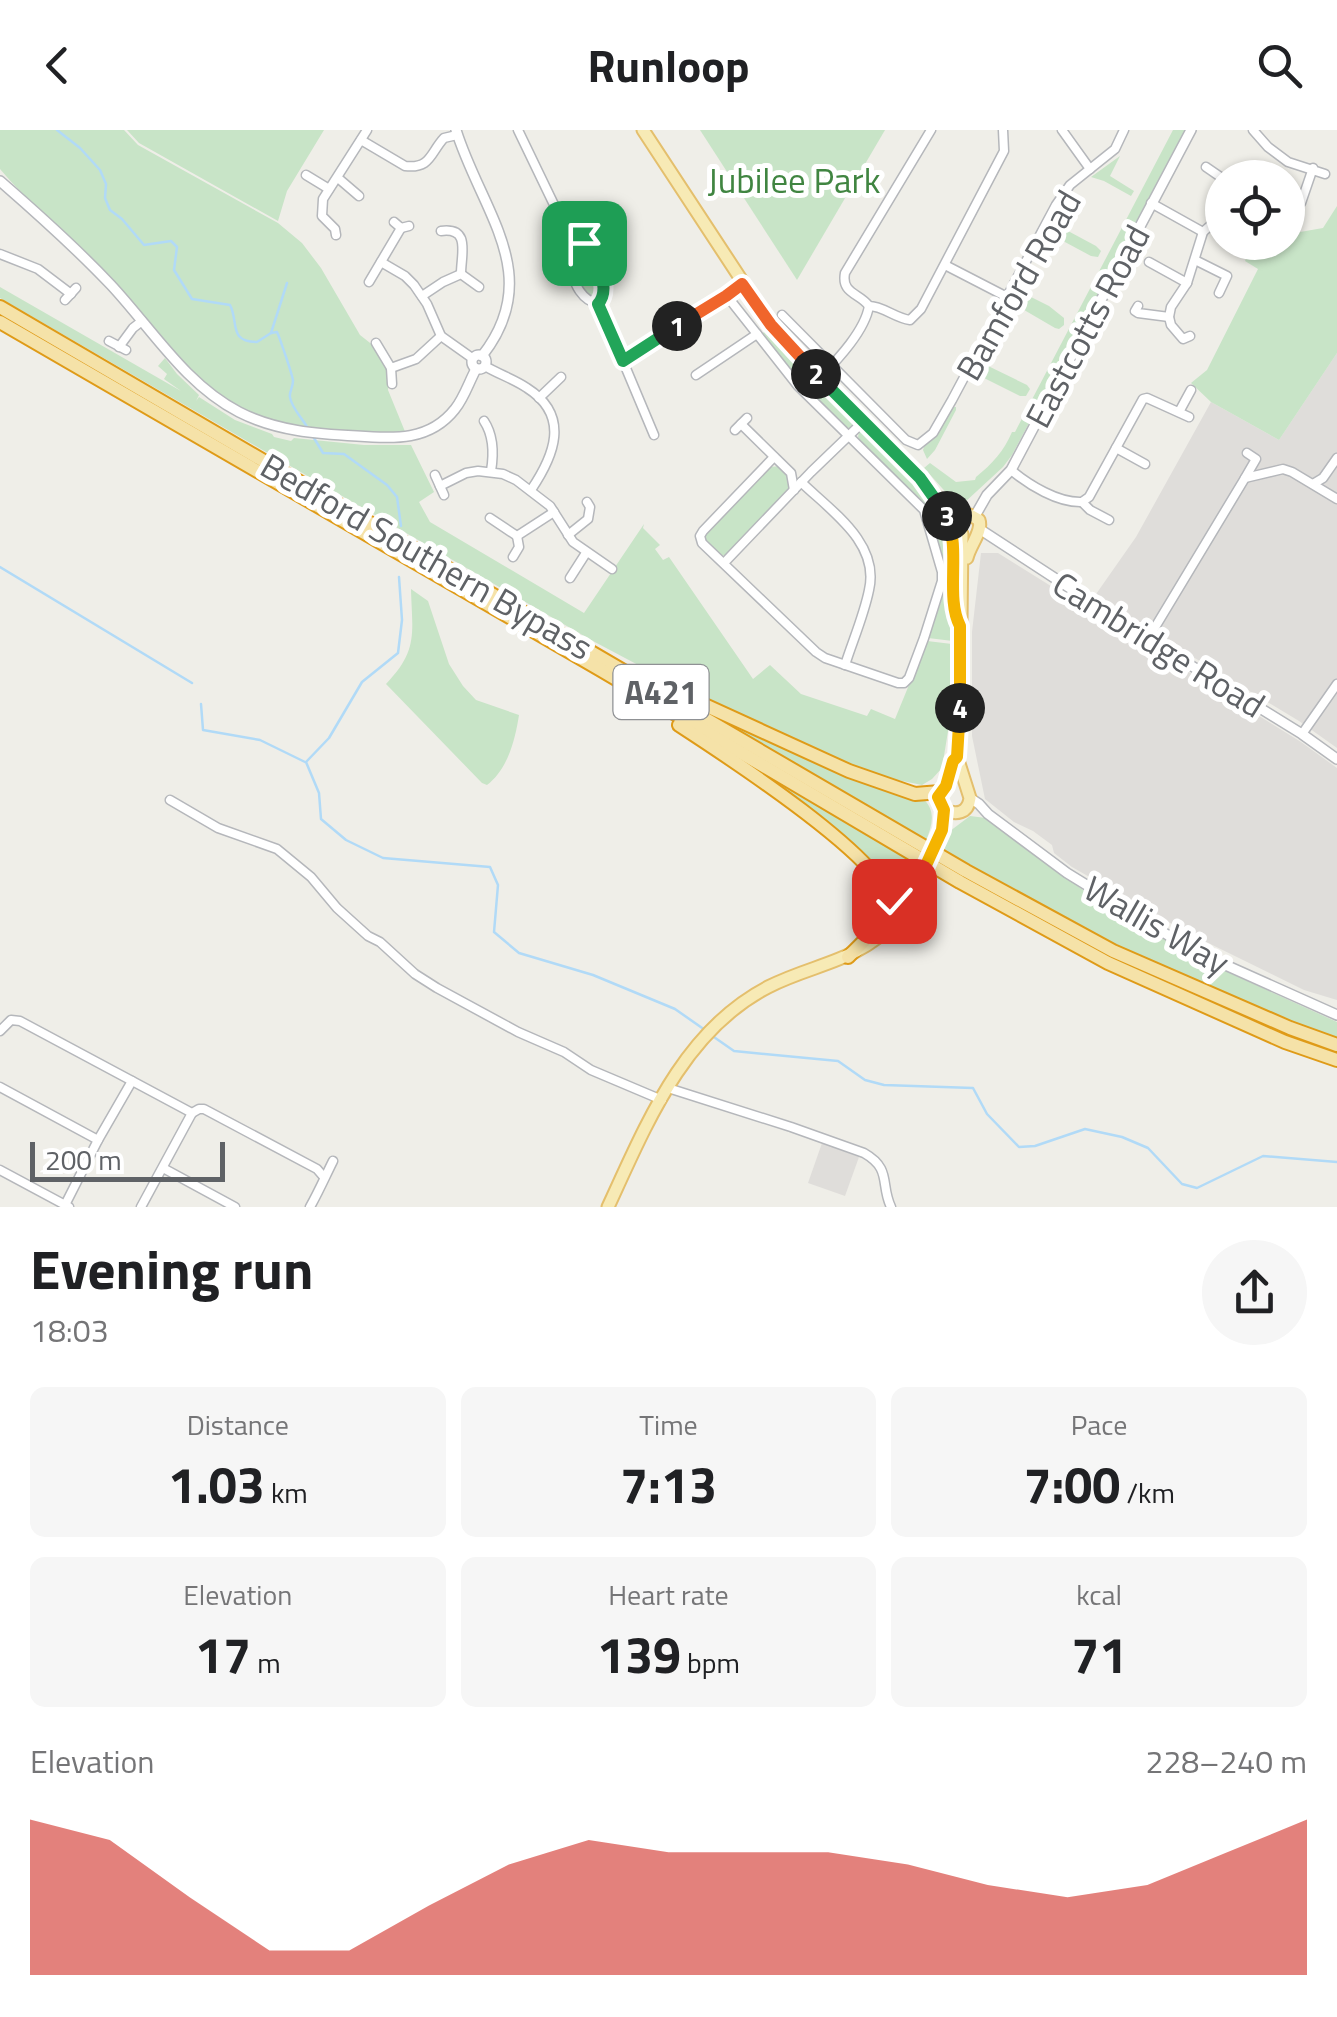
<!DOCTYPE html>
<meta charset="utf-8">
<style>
:root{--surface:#fff;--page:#f6f6f6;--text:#202124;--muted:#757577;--accent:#d84c45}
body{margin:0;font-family:"Titillium Web",sans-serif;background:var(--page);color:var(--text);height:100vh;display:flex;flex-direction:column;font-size:38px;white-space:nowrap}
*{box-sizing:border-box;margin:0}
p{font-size:32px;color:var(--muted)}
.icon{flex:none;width:55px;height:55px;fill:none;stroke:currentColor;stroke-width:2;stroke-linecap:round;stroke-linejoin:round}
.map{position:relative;height:1077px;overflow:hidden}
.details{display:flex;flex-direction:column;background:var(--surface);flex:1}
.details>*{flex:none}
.tools{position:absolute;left:1205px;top:30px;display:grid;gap:20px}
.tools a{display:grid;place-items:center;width:100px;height:100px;border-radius:50%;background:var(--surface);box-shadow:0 2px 8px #0004;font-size:50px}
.scale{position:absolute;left:30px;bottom:25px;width:195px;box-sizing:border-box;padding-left:10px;border:5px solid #5f6266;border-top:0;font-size:28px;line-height:35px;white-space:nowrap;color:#5f6266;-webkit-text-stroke:8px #fff;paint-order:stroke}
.pin{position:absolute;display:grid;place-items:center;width:85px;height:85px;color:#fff;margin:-42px;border-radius:20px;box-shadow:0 5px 15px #0006}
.km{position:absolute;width:50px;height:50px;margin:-25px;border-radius:50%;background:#222;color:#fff;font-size:28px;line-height:50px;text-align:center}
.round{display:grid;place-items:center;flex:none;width:105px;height:105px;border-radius:52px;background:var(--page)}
.head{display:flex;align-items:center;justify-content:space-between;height:170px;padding:0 30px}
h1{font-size:55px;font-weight:700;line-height:75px}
.stats{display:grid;grid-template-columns:repeat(3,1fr);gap:15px;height:170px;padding:10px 30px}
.stats div{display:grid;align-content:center;border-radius:15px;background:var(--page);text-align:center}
.stats b{font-size:50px;font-weight:700}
.stats small{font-size:28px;font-weight:400}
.stats p{font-size:28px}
.chart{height:280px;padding:20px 30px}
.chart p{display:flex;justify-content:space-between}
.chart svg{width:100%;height:180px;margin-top:10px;fill:var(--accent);opacity:.7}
header{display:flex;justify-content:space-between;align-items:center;height:130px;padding:0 30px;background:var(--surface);font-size:45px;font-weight:700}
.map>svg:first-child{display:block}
.industrial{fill:#dfddda}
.green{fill:#c8e4c7}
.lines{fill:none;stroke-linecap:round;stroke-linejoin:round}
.stream{stroke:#b1daf7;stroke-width:2.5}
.minor-casing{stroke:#b5b7bb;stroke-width:11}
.tertiary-casing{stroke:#b5b7bb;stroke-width:12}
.primary-casing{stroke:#e4bf6d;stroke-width:15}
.trunk-casing{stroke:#df9b18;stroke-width:16}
.minor{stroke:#fff;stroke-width:8}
.tertiary{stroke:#fff;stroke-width:9}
.primary{stroke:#f7eab5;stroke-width:11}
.trunk{stroke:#f5e2a8;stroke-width:12}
.primary-bridge-casing{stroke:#e4bf6d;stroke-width:15;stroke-linecap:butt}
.primary-bridge{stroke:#f7eab5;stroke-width:11}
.split-1-casing{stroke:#fff;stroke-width:20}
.split-2-casing{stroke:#fff;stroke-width:20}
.split-3-casing{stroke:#fff;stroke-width:20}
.split-4-casing{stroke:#fff;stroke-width:20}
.split-5-casing{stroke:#fff;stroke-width:20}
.split-1{stroke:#22a559;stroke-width:12}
.split-2{stroke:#f0652b;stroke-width:12}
.split-3{stroke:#22a559;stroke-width:12}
.split-4{stroke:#f5b400;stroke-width:12}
.split-5{stroke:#f5b400;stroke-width:12}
.labels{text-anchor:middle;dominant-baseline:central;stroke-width:10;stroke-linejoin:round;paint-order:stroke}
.shield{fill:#fff;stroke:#8f9194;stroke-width:2.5}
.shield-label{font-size:32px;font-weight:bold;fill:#5f6266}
.park-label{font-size:35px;fill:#408541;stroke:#fff}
.street-label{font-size:35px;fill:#5f6266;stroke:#fff}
</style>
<header><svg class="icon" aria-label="back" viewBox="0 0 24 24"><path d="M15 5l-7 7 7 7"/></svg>Runloop<svg class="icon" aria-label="search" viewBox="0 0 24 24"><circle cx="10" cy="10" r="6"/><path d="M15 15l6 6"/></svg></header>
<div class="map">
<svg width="1337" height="1077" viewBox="0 0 1337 1077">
<rect width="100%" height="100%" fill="#efeee8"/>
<g class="industrial">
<polygon points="1337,223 1337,618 1299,591 1094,467 1136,407 1211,272 1279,310"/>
<polygon points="981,423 998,423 1301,612 1337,638 1337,870 1304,860 1186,802 1072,737 1054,723 1052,715 1033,701 1014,692 985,669 972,606 972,502"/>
<polygon points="822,1013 859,1027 845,1066 808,1053"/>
</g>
<g class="green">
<path d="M0,0H124L138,15L278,93L302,113L321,138L360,205L379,220L383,233L389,240L388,260L406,304C351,302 289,303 239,279C186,254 148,191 108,149C73,111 33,78 0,39Z"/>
<polygon points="127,0 324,0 287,61 278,91 139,13"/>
<polygon points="700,0 885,0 797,150"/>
<path d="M1173,0H1185L1012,325L1003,337L964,373L951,368L924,338L930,333L956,352L975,350L976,347C992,334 1004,321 1012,302H1015Z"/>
<polygon points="1120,26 1110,46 1134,61 1131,66 1104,51 1091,47"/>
<polygon points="1337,76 1337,223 1279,310 1211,272 1191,253 1207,240 1258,139 1245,131 1253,113 1288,112 1288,99 1292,91 1300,102 1323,98"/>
<polygon points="1055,94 1096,116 1101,121 1098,127 1091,126 1050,104 1053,95"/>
<path d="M573,114L587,120C593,135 607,155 596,169C578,164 567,135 569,117Z"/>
<polygon points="0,157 181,261 164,249 167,244 158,236 165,228 177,244 199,265 196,271 199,267 235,290 272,304 274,307 291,311 294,308 364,315 411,315 434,362 419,372 430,392 584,483 644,394 643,398 660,415 655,419 663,430 669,427 753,549 770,535 801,564 867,586 871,579 895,589 927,511 952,514 950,589 942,638 932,649 922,655 878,646 727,582 591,510 0,168"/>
<polygon points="1019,161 1049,176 1064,188 1064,195 1059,199 1055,198 1012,173"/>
<polygon points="769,199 855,289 857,292 848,299 838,291 783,235 761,204"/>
<polygon points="984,234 1027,255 1030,259 1026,266 1020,266 978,245"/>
<polygon points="953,277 956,277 956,280 935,320 927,329 923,320 924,317 940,299"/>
<path d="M864,300L869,302L901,333L940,385L946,400L948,418L953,511L928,508C933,492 941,476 944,460C948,440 933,389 923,372L861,313L858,307L859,302Z"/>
<polygon points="781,336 789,343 790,361 727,425 718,426 704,412 706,401 769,337"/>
<path d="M411,459L428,471L449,534L463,556L476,570L519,585C515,610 508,639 487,655L482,653L386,554C419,520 412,502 411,459Z"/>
<path d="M723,591L853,648L922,668C937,680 932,696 926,711L722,594Z"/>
<path d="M720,616L917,732C902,768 890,752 871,731Z"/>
<polygon points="970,686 986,688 1083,760 1188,824 1337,892 1337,912 1114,817 942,721 950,701"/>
</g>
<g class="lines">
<g class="stream">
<path d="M57,0L80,18L100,40L106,54L105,68L110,80L122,89L144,115L171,111L177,117L174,140L192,169L230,175C239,192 228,212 257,212L271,203L277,202C279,206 293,246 293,251C293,257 289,262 290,267C291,277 302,288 307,297"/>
<polyline points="271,203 287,153"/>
<polyline points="314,308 323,323 344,324 387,355 397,367 401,396"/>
<polyline points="0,437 192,553"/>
<polyline points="399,447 402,490 398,523 362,552 329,608 306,632 319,663 321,689 346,710 383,728 490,737 498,755 494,802 519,823 593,845 675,879 705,900"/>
<polyline points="201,574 203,600 260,610 305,632"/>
<polyline points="711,905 734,921 838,931 865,950 884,955 973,958 987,984 1019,1017 1035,1016 1085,999 1122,1007 1148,1018 1182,1054 1197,1058 1263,1026 1337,1032"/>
</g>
<defs>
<g id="minor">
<polyline points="518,0 571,110"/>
<path d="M931,0L845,143C841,164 860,163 869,176C883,176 895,188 910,190L921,179L1004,21L1003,0"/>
<polyline points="1062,0 1090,39"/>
<polyline points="1253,0 1268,17 1288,32 1325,44"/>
<path d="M361,10L405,36C431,39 430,23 444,8L457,5"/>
<polyline points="1206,37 1222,48"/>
<polyline points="306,45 329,59"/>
<polyline points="338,48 359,66"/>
<polyline points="1151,73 1203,102"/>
<polyline points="1301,73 1313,38"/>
<polyline points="394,92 401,98 409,96"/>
<path d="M441,101C471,97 461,124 461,144"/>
<polyline points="336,105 335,99 322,86 323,69 367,0"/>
<polyline points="0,124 38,139 71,164"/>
<polyline points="1195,130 1227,146 1219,163"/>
<polyline points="381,132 405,146 414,155 427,174 441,206 472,228"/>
<polyline points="1149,132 1187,153"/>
<polyline points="945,135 1007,167"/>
<polyline points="369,152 401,98"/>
<polyline points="422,166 443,152 461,144 479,157"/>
<polyline points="727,166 798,256 924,380 942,442 942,451 924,508 909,548 904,553 898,553 825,528 816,522 702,413 700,406 703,401 774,327"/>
<polyline points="65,170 76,158"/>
<path d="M599,174L605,163V156L589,118L584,113L571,110L565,121V127C573,146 577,170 599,174L654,305"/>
<polyline points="1138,176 1135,181 1138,183 1169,187"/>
<polyline points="782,185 906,310 918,315 933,303 952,270 1056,75 1070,55 1115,19 1124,0"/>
<polyline points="1190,206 1183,209 1171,195 1169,187 1171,177 1187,153 1203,102 1222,85"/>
<polyline points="109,211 126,220"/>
<polyline points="376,213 391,238 416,229 441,206"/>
<polyline points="119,217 133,198 142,191"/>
<polyline points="623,231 727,166 742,154"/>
<path d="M485,236C498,244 514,249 527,258C571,286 554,326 531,360"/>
<polyline points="391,238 392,254"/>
<polyline points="696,245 757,204"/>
<path d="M820,248C837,230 865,201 869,176"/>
<polyline points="539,268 561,247"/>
<polyline points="1179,282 1191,260"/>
<path d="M484,291C494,306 494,323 491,341"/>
<polyline points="741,294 791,343 794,360"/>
<polyline points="735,300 747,288"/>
<polyline points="1116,318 1145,334"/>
<path d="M1011,340C1029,355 1058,373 1082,372L1089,367L1143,269L1147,268L1189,287"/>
<polyline points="435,345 444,365"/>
<polyline points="1245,348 1256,329 1247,323"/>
<path d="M801,352C831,381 880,413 869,460C864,485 853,510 845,535"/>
<polyline points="1313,354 1323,348 1337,328"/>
<polyline points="440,356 466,343 478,341 503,344 516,350 550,376 573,412 612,439"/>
<polyline points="1082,372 1090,380 1109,390"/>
<polyline points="490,388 517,406"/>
<polyline points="568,405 588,389 590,377 587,372"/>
<polyline points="517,406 554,382"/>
<polyline points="513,427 519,417 517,406"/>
<polyline points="724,433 811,342 864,291"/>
<polyline points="570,448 586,423"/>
<polyline points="1148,509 1245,348 1283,339 1292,342 1337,369"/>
<polyline points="1302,604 1337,554"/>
<polyline points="170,670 218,698 277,719 311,747 337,778 368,806 380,812 415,844 437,858 518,902 564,922 591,940 662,970"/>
<polyline points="0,901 11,890 20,891 192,983 199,979 204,979 317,1039 323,1046"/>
<polyline points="0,957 98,1010"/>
<path d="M668,958L791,997L864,1023C892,1039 880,1054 891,1077"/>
<polyline points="163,1038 235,1077"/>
<polyline points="0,1040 69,1077"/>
<polyline points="65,1075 98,1010 132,951"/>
<polyline points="141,1077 192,983"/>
<path d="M310,1077C319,1061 325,1047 333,1031"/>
</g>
<g id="tertiary">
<path d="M456,0C481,81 546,145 482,226"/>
<path d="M0,51C38,84 76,118 111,155C152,199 185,254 239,282C276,301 317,304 357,306C394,309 430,311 455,279C464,268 469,252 476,239"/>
<circle cx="479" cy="232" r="7"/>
<polyline points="975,386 987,365 1011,340 1191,0"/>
<polyline points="981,400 1148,509 1302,604 1337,629"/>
<polyline points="970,668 979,674 988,684 1067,743 1192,820 1337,885"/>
</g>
<g id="primary">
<polyline points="643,0 771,195 794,222 864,291 960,391"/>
<path d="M942,380C957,403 955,434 955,460"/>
<path d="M960,391L970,385L979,390C983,401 970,415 967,428"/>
<path d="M944,680C956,685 968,684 970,668L957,627"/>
<polyline points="936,714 942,700 944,680 938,667 946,655 953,631 957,627 960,581 962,404"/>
<circle cx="906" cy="780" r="15"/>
<polyline points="913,766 925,739"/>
<path d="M608,1077C646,995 683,901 768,857C815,833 857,833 896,791"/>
</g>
<g id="trunk">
<polyline points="0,177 966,741 1113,821 1290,898 1337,915"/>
<polyline points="0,192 601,540 960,752 1108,833 1285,912 1337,930"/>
<polyline points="674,561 849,641 915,664 940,662"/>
<path d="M679,595C722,623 886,729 892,775"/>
<path d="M848,827C870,805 895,787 874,754"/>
</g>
</defs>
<use href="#minor" class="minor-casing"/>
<use href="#tertiary" class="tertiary-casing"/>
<use href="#primary" class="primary-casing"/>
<use href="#trunk" class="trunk-casing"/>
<use href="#minor" class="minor"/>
<use href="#tertiary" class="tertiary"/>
<use href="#primary" class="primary"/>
<use href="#trunk" class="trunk"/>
<defs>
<polyline id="primary-bridge" points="925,739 936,714"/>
</defs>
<use href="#primary-bridge" class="primary-bridge-casing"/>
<use href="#primary-bridge" class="primary-bridge"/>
</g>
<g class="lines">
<defs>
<path id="split-1" d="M584,113C596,128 612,158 598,174L623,231L677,196"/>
<polyline id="split-2" points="677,196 726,166 742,154 771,195 816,244"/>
<polyline id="split-3" points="816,244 920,348 947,386"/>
<path id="split-4" d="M947,386C961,421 945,467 960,496V578"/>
<polyline id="split-5" points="894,771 902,765 912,766 942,700 944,680 938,667 946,656 953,631 957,627 960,578"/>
</defs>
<use href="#split-1" class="split-1-casing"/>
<use href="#split-2" class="split-2-casing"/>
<use href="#split-3" class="split-3-casing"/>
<use href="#split-4" class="split-4-casing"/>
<use href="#split-5" class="split-5-casing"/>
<use href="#split-1" class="split-1"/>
<use href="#split-2" class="split-2"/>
<use href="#split-3" class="split-3"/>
<use href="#split-4" class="split-4"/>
<use href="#split-5" class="split-5"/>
</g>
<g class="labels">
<rect class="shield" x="613.5" y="535" width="95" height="54" rx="8"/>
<g class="shield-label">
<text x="661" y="562">A421</text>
</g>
<g class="park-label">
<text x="794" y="50">Jubilee Park</text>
</g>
<g class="street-label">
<text transform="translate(1018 155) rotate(-60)">Bamford Road</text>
<text transform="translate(1087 196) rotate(-62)">Eastcotts Road</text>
<text transform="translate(427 426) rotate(30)">Bedford Southern Bypass</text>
<text transform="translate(1159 514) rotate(32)">Cambridge Road</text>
<text transform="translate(1157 795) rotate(30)">Wallis Way</text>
</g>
</g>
</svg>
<div class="tools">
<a><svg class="icon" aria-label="locate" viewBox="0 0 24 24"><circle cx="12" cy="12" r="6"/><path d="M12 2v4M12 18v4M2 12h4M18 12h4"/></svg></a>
</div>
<div class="scale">200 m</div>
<div class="pin" style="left:584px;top:113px;background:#1e9e55"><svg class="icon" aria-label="arrive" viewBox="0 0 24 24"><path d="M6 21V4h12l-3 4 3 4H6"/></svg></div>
<div class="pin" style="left:894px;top:771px;background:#d93025"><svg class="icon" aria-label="check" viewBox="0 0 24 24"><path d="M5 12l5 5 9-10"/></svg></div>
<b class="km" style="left:677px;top:196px">1</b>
<b class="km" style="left:816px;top:244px">2</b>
<b class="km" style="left:947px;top:386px">3</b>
<b class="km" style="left:960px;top:578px">4</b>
</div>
<section class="details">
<div class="head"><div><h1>Evening run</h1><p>18:03</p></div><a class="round"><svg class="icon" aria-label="share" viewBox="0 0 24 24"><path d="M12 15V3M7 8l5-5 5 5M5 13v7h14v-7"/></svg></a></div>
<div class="stats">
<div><p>Distance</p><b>1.03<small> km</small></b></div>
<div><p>Time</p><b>7:13</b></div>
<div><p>Pace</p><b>7:00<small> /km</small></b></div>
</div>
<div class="stats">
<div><p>Elevation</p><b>17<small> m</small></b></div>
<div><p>Heart rate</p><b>139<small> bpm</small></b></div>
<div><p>kcal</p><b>71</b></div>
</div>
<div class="chart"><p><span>Elevation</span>228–240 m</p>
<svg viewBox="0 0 160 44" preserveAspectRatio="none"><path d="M0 44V6L10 11L20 25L30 38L40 38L50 27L60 17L70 11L80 14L90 14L100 14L110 17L120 22L130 25L140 22L150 14L160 6V44z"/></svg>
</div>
</section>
